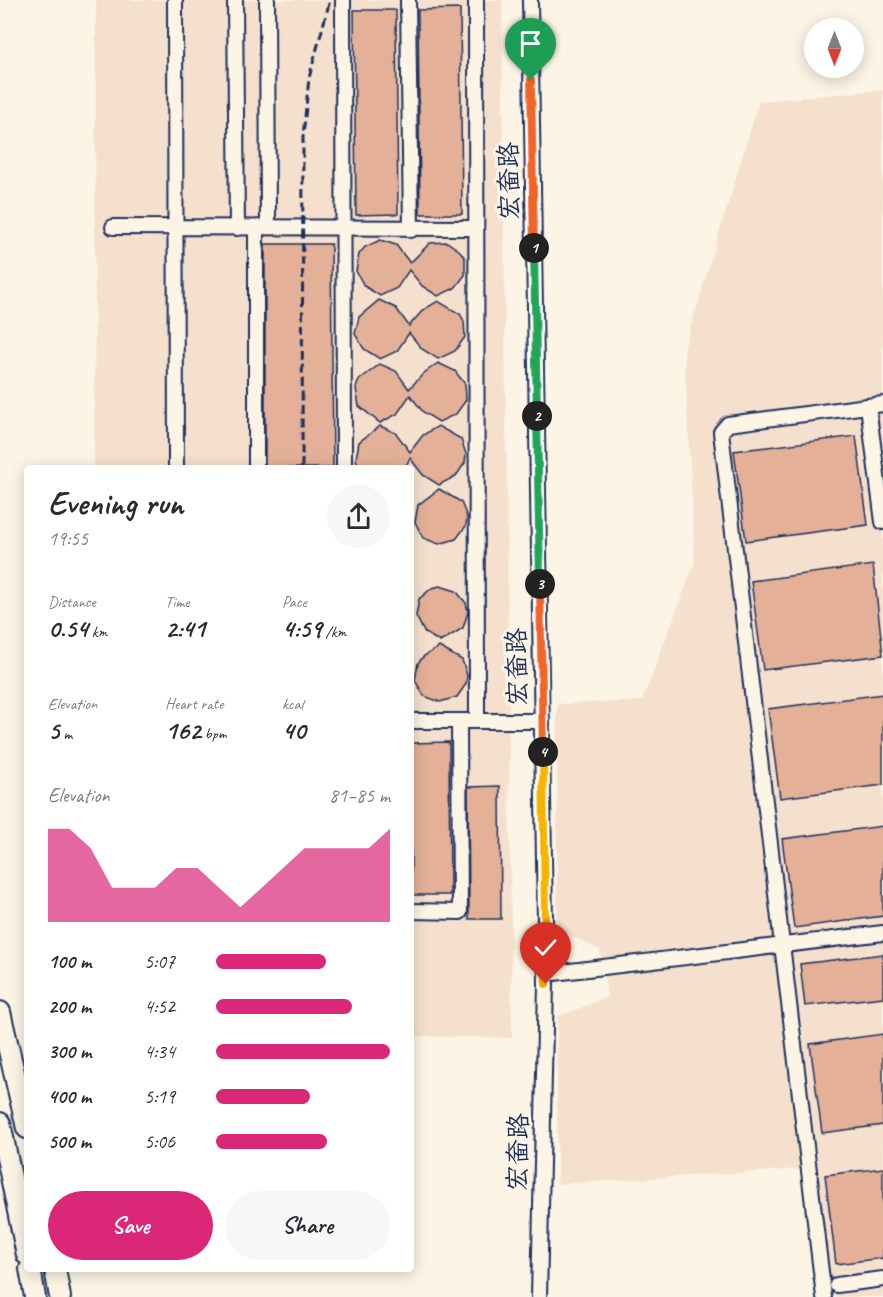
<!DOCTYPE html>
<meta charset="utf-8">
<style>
:root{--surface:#fff;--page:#f7f7f7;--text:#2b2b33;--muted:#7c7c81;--accent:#db2777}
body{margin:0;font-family:Caveat,"LXGW WenKai TC",sans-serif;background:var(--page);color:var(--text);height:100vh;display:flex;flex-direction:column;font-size:22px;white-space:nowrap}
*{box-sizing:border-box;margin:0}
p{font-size:20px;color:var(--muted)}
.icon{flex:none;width:33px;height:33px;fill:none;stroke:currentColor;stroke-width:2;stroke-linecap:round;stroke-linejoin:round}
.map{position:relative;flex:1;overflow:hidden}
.panel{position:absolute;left:24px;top:465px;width:390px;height:807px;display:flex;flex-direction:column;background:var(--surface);border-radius:6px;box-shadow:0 3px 15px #0003}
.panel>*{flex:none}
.needle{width:39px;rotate:180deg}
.buttons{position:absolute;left:804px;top:18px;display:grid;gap:12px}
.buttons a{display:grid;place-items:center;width:60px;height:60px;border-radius:50%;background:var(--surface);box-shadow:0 3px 15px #0003;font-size:30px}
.pin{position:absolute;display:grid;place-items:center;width:51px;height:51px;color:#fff;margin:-62px -26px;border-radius:50% 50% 50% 0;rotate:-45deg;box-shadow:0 0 6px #0007}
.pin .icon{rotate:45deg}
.km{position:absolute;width:30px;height:30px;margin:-15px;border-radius:50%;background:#222;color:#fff;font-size:16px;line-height:30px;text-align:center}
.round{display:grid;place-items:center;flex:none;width:63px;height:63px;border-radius:32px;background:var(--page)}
.head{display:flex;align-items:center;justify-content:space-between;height:102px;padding:0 24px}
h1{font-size:33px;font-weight:600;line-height:45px}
.metrics{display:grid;grid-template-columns:repeat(3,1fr);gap:9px;height:102px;padding:6px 24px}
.metrics div{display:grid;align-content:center}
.metrics b{font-size:26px;font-weight:600}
.metrics small{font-size:16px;font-weight:400}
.metrics p{font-size:16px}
.chart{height:168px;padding:12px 24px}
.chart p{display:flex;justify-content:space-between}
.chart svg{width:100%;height:108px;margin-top:6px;fill:var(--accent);opacity:.7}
.cta{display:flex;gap:12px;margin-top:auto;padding:12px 24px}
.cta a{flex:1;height:69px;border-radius:36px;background:var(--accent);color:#fff;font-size:24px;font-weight:600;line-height:69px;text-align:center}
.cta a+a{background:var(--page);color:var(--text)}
ul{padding:0 24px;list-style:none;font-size:20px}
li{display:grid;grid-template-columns:96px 72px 1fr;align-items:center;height:45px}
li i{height:15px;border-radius:8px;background:var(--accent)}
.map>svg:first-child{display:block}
.built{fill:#f5e0ce}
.building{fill:#e4b097;stroke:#1b2f5e;stroke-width:1.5}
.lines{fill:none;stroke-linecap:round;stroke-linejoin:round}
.minor-casing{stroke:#1b2f5e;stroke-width:18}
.highway-casing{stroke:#1b2f5e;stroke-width:24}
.minor{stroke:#fcf5e5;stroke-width:14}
.highway{stroke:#fcf5e5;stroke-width:20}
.rail{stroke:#1b2f5e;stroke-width:3;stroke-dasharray:9 4.5;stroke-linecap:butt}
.split-1-casing{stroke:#fff;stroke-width:12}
.split-2-casing{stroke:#fff;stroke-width:12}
.split-3-casing{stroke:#fff;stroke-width:12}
.split-4-casing{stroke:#fff;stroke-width:12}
.split-5-casing{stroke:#fff;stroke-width:12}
.split-6-casing{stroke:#fff;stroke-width:12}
.split-1{stroke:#f0652b;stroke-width:8}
.split-2{stroke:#22a559;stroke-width:8}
.split-3{stroke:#22a559;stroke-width:8}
.split-4{stroke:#f0652b;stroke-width:8}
.split-5{stroke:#f5b400;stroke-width:8}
.split-6{stroke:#f5b400;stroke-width:8}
.labels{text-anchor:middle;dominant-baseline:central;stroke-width:6;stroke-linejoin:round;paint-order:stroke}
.street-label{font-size:26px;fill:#1b2f5e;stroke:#fcf5e5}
</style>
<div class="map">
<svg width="883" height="1297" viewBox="0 0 883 1297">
<rect width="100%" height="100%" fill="#fcf5e5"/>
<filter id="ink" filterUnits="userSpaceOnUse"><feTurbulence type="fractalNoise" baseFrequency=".0167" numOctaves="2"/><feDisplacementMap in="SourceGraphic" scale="12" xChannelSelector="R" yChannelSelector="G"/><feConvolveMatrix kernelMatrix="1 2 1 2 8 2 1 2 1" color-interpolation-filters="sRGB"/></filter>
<g filter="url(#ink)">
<g class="built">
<polygon points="96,0 502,0 512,1038 411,1036 411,468 94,468"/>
<polygon points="883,90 883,1297 816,1297 802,1169 557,1184 557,1017 607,997 600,950 557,929 557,704 642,701 695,562 684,349 759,101"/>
</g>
<g class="building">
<polygon points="460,9 462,214 420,214 418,10"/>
<polygon points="354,10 396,10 398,214 356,215"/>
<polygon points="380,240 396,245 410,263 430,243 447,242 460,251 465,258 465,275 455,288 438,296 422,286 409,270 397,288 380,296 364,286 356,271 359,254 365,247"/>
<polygon points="265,244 331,244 333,468 265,468"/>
<polygon points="379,300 396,308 409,326 423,310 438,301 460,314 464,321 465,337 455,351 438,359 422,349 409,333 397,351 380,359 364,349 355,334 359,317"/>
<polygon points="438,363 455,371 465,384 466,400 456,414 439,422 423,412 410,395 397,414 380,423 359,406 356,388 359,380 380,364 396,371 409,389 424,373"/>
<polygon points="380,426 396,433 410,452 423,435 438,426 461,439 466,454 465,463 456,476 439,485 423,475 410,458 405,468 359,468 356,459 359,442"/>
<polygon points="856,436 868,525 746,541 734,451"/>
<polygon points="439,489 461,502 467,517 466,526 456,539 439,544 423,538 415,522 418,505"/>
<polygon points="873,565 883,655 763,670 751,581"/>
<polygon points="440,586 456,591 466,603 468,612 463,628 440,642 424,632 416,616 419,599 432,588"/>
<polygon points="439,647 462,660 467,675 466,684 457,697 440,702 424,696 415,680 418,663 424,656"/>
<polygon points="883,694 883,785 780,798 768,709"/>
<polygon points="449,742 450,895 411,895 411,743"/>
<polygon points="500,786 501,919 469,919 468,787"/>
<polygon points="883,826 883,916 794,928 782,839"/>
<polygon points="883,954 883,997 805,1006 800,964"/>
<polygon points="883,1034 883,1125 822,1133 810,1044"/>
<polygon points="883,1168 883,1258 836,1264 825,1175"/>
</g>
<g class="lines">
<defs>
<g id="minor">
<polyline points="175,0 176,468"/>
<polyline points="235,0 237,228"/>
<polyline points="267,0 268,227"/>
<polyline points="343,0 344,468"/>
<polyline points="408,0 411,230"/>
<polyline points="476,0 477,721"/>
<polyline points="530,0 546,984 539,1297"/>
<polyline points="113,227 475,228"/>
<polyline points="256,228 256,468"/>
<polyline points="868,406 883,522"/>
<polyline points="411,721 542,721"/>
<polyline points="411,911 460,912 459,721"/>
<polyline points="546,974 883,933"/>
<polyline points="837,1285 883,1279"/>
<polyline points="824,1297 721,432 728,424 883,404"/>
</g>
<g id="highway">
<polyline points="0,1012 27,1128"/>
<polyline points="0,1123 27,1255"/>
<polyline points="30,1269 35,1297"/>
<polyline points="55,1269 60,1297"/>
</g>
</defs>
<use href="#minor" class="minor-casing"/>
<use href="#highway" class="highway-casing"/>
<use href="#minor" class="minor"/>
<use href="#highway" class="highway"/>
<polyline class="rail" points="302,468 303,136 309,78 330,0"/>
</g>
</g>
<g class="lines" filter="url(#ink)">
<defs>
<polyline id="split-1" points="531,80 534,248"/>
<polyline id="split-2" points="534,248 537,416"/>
<polyline id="split-3" points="537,416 540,584"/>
<polyline id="split-4" points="540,584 543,752"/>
<polyline id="split-5" points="543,752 545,919"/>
<polyline id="split-6" points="545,919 546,984"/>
</defs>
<use href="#split-1" class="split-1-casing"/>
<use href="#split-2" class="split-2-casing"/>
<use href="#split-3" class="split-3-casing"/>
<use href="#split-4" class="split-4-casing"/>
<use href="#split-5" class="split-5-casing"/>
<use href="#split-6" class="split-6-casing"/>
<use href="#split-1" class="split-1"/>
<use href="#split-2" class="split-2"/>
<use href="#split-3" class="split-3"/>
<use href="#split-4" class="split-4"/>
<use href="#split-5" class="split-5"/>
<use href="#split-6" class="split-6"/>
</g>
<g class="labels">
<g class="street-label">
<text transform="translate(509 181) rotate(-91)">宏奤路</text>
<text transform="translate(517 667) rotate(-91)">宏奤路</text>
<text transform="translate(518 1152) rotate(-89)">宏奤路</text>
</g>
</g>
</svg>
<div class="buttons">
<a><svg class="needle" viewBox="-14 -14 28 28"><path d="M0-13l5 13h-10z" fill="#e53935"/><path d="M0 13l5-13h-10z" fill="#7c7c81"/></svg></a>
</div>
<div class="pin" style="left:531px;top:80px;background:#1e9e55"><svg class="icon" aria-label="arrive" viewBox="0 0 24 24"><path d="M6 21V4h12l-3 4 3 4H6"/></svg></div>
<div class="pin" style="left:546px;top:984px;background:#d93025"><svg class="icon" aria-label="check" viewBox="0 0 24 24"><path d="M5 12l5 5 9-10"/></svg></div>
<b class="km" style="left:534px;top:248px">1</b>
<b class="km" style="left:537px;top:416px">2</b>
<b class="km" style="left:540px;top:584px">3</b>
<b class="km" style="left:543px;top:752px">4</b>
<section class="panel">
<div class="head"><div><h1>Evening run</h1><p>19:55</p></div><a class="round"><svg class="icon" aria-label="share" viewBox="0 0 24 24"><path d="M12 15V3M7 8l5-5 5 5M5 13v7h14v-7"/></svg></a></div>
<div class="metrics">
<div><p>Distance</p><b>0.54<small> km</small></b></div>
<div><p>Time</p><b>2:41</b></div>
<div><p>Pace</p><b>4:59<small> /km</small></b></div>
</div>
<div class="metrics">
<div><p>Elevation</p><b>5<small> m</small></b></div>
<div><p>Heart rate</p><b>162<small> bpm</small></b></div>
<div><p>kcal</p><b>40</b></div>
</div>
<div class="chart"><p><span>Elevation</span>81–85 m</p>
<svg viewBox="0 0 160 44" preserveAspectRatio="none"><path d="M0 44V6L10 6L20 14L30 30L40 30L50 30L60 22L70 22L80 30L90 38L100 30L110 22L120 14L130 14L140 14L150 14L160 6V44z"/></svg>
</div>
<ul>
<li><b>100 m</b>5:07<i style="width:63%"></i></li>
<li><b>200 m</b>4:52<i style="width:78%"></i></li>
<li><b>300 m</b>4:34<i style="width:100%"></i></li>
<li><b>400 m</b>5:19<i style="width:54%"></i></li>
<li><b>500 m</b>5:06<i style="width:64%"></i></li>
</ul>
<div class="cta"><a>Save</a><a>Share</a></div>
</section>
</div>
